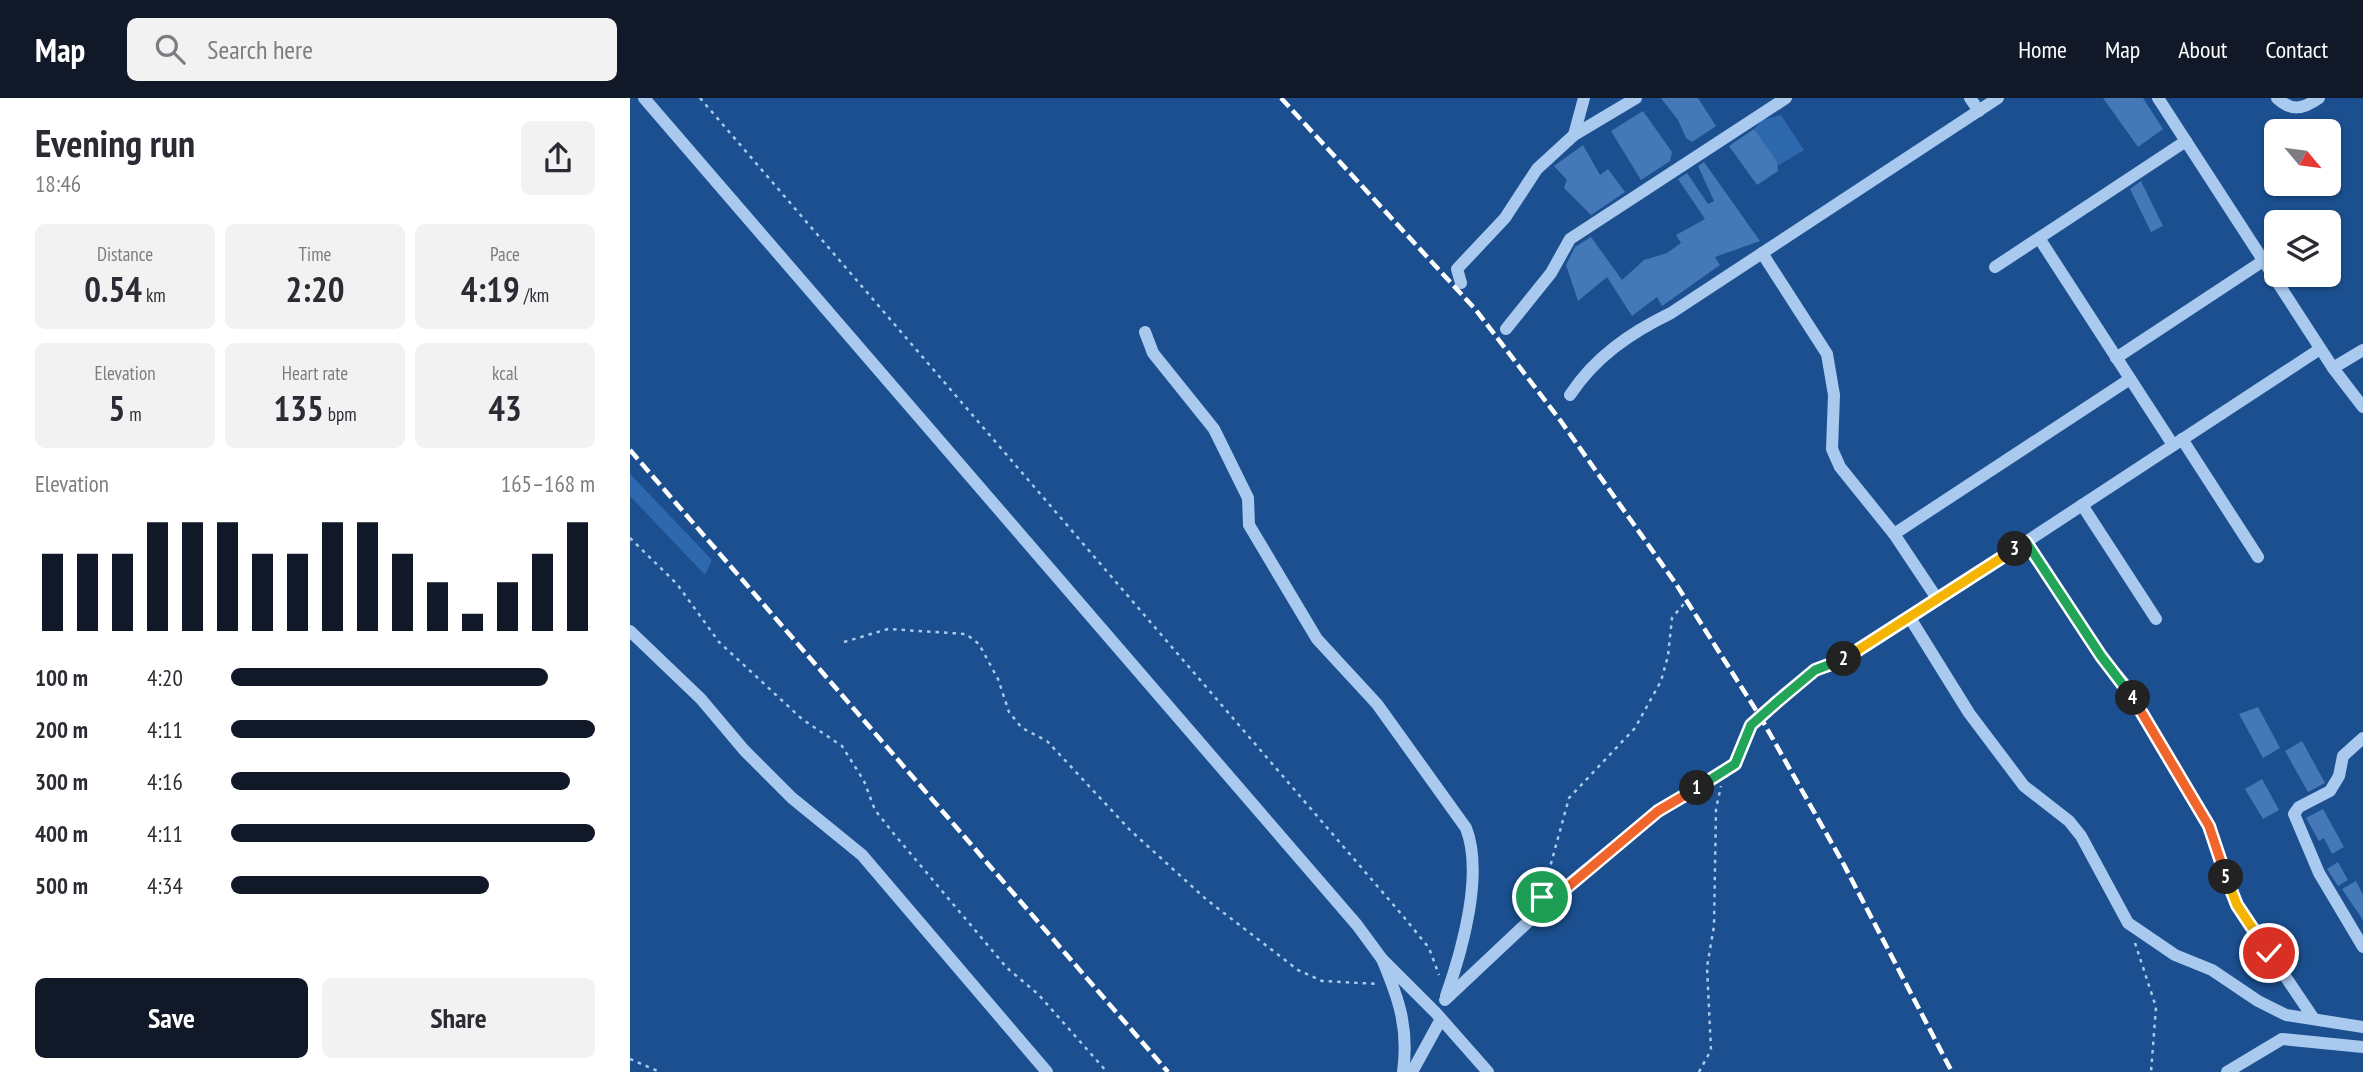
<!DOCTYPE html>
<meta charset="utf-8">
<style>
:root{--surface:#fff;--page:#f2f2f3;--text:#2b2b33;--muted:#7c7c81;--accent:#111827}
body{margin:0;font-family:"PT Sans Narrow",sans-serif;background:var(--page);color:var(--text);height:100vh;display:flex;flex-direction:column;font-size:26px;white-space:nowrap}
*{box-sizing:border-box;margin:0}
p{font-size:23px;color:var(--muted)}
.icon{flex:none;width:38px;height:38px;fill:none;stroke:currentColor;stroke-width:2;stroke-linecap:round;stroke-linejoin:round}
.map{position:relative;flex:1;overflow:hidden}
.side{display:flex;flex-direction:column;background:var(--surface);width:630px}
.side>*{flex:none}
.needle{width:46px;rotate:119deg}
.buttons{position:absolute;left:1634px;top:21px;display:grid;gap:14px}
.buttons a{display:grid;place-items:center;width:77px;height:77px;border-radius:10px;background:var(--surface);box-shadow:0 2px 5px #0004;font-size:35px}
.pin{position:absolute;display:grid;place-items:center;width:60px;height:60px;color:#fff;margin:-30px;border:4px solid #fff;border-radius:50%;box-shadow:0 2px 7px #0007}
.km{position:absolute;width:35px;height:35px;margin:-18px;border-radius:50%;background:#222;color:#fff;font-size:19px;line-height:35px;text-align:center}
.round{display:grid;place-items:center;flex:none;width:74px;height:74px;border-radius:10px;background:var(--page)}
.overview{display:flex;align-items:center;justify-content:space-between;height:119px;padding:0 35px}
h1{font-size:38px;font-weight:600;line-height:52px}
.figures{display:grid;grid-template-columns:repeat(3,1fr);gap:10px;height:119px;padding:7px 35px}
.figures div{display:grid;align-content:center;border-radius:10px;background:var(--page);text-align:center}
.figures b{font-size:35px;font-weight:600}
.figures small{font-size:19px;font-weight:400}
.figures p{font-size:19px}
.chart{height:196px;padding:14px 35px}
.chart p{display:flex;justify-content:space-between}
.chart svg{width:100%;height:126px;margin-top:7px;stroke:var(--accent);stroke-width:6}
.cta{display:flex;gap:14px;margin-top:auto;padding:14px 35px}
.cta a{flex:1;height:80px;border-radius:10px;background:var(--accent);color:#fff;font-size:28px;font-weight:600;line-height:80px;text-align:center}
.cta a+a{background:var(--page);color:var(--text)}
ul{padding:0 35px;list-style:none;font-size:23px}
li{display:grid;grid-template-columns:112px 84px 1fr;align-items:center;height:52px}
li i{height:18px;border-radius:9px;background:var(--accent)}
header{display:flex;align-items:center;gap:42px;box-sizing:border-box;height:98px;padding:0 35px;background:var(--accent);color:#fff}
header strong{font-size:33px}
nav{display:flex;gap:38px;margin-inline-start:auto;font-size:24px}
.search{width:490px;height:63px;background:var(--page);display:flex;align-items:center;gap:18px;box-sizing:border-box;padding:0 24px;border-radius:10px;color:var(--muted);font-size:26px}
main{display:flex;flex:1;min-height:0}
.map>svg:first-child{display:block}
.green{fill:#2e69ad}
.building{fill:#4478b7}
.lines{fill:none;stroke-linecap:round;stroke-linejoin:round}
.path{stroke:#a9c9ee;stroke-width:2.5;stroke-dasharray:3.5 5;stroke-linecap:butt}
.minor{stroke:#a9c9ee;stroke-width:12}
.rail{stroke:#fff;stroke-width:4.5;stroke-dasharray:12 5;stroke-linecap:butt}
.split-1-casing{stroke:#fff;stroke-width:14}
.split-2-casing{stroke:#fff;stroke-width:14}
.split-3-casing{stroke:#fff;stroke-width:14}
.split-4-casing{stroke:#fff;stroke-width:14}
.split-5-casing{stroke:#fff;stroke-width:14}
.split-6-casing{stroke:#fff;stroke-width:14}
.split-1{stroke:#f0652b;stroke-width:9}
.split-2{stroke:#22a559;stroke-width:9}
.split-3{stroke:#f5b400;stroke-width:9}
.split-4{stroke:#22a559;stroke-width:9}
.split-5{stroke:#f0652b;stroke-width:9}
.split-6{stroke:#f5b400;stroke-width:9}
</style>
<header>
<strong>Map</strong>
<div class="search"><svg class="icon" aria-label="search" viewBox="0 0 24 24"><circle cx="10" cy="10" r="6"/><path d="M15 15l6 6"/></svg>Search here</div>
<nav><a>Home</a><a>Map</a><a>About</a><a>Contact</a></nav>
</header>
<main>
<section class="side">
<div class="overview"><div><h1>Evening run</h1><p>18:46</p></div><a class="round"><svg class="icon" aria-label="share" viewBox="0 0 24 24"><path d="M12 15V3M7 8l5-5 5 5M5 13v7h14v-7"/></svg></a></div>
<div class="figures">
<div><p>Distance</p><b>0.54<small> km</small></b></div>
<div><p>Time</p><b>2:20</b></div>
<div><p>Pace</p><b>4:19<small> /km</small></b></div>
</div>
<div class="figures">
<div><p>Elevation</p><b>5<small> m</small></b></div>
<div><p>Heart rate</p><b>135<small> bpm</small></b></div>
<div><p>kcal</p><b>43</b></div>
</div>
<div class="chart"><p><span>Elevation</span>165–168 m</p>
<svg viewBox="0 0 160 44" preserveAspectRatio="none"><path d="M5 44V17M15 44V17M25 44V17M35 44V6M45 44V6M55 44V6M65 44V17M75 44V17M85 44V6M95 44V6M105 44V17M115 44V27M125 44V38M135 44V27M145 44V17M155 44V6"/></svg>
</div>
<ul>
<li><b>100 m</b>4:20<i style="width:87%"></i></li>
<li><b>200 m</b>4:11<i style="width:100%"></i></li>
<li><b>300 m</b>4:16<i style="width:93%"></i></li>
<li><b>400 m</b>4:11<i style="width:100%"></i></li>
<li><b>500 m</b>4:34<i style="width:71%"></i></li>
</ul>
<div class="cta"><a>Save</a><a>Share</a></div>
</section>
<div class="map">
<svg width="1733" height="974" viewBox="0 0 1733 974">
<rect width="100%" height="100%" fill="#1b4f8f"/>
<g class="green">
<polygon points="1151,17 1174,52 1147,68 1124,31 1132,22"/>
<polygon points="0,376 82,462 75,477 0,398"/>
</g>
<g class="building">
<polygon points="1031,0 1068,0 1086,28 1062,44 1056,40 1048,22"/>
<polygon points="1473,0 1513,0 1533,31 1508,49"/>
<polygon points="1013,13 1042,54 1040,63 1011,82 981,33"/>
<polygon points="1124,31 1147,64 1148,73 1127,87 1099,48"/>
<polygon points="953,47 970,77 978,71 995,94 961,117 934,90 937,82 924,68"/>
<polygon points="1074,64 1130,143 1085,159 1090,167 1032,208 1027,199 1002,218 977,179 948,203 936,167 945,149 961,139 992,182 1014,162 1037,155 1051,145 1046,137 1075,121 1048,81 1057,75 1078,106 1084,103 1068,68"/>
<polygon points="1511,83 1533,128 1521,134 1500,91"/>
<polygon points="1628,609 1650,650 1633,660 1609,616"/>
<polygon points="1672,643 1695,685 1678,694 1655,653"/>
<polygon points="1632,681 1649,712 1633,721 1615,691"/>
<polygon points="1693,711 1714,749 1702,756 1694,740 1689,743 1676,720"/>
<polygon points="1708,764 1718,782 1708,788 1697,771"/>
<polygon points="1726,783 1733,797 1733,822 1712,791"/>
</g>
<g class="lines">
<g class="path">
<polyline points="70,0 773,818 799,850 809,877"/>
<polyline points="0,440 47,486 89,544 172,621 212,648 234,683 245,712 264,736 377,870 408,896 477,974"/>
<polyline points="214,544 258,531 336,536 349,546 368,581 379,614 392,630 417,643 500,732 577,802 668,872 692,883 749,886"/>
<polyline points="914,791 939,700 1005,630 1031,583 1038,558 1042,520 1057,502"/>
<polyline points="1505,845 1526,909 1521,974"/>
<polyline points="0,961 30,974"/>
<polyline points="1069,974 1081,952 1077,869 1084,828 1086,711 1091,688"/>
</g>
<g class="minor">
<polyline points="14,0 727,827 752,861"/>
<polyline points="1340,0 1349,13"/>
<polyline points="1528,0 1703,270 1733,309"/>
<path d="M1647,0C1662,14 1673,11 1689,0"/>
<polyline points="944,37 954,0"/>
<polyline points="1409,140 1543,347"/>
<polyline points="1132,155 1197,256 1204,297 1202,351 1210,369 1264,436 1308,502"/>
<polyline points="1365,169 1556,43"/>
<polyline points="831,185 827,171 875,120 907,71 944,37 1006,0"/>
<polyline points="876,231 921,175 940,141 1156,0"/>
<path d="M515,234L523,255L584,331L618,400L619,427L687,541L747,606L836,730C854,776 832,853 816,898"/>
<polyline points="1486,260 1633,163"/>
<polyline points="1703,270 1733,252"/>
<path d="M940,297C965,259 1000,235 1041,215L1368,0"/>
<polyline points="1552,341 1628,459"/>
<polyline points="1452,407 1526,521"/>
<polyline points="1264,436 1500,281"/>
<polyline points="1396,444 1471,558 1498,590 1579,728 1607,807 1684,921"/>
<polyline points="1280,520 1339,615 1394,688 1439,723 1451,738 1498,825 1545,857 1582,872 1628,903 1656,917 1733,929"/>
<polyline points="0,533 71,601 114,652 162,700 232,757 417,974"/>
<polyline points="1733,640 1713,658 1709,678 1700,693 1669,709 1664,716 1689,775 1733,849"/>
<polyline points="815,902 933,791 1028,713 1105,666 1121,627 1185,572 1206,566 1280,520 1690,251"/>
<path d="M773,974C779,930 769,901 752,861L806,915L858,974"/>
<polyline points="782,974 811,921"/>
<polyline points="1597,974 1652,941 1733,949"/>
</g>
<g class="rail">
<polyline points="651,0 846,212 930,322 1046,486 1131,620 1213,765 1322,974"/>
<polyline points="0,352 538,974"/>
</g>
</g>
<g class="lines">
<defs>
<polyline id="split-1" points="912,799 915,808 1028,713 1067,690"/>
<polyline id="split-2" points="1067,690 1105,666 1121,627 1148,603 1185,572 1214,561"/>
<polyline id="split-3" points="1214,561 1385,451"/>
<polyline id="split-4" points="1385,451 1396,444 1471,558 1503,600"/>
<polyline id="split-5" points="1503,600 1579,728 1596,779"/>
<polyline id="split-6" points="1596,779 1607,807 1639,855"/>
</defs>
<use href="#split-1" class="split-1-casing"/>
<use href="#split-2" class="split-2-casing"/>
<use href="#split-3" class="split-3-casing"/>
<use href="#split-4" class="split-4-casing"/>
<use href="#split-5" class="split-5-casing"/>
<use href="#split-6" class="split-6-casing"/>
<use href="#split-1" class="split-1"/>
<use href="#split-2" class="split-2"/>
<use href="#split-3" class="split-3"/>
<use href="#split-4" class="split-4"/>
<use href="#split-5" class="split-5"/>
<use href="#split-6" class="split-6"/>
</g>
</svg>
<div class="buttons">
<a><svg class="needle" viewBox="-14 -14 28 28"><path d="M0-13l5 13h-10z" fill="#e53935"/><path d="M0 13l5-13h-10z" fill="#7c7c81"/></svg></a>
<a><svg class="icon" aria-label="layers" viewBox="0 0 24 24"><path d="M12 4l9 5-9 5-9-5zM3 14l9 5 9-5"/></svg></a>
</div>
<div class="pin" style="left:912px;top:799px;background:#1e9e55"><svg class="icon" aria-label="arrive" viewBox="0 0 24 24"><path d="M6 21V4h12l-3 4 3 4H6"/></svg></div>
<div class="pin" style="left:1639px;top:855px;background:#d93025"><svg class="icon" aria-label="check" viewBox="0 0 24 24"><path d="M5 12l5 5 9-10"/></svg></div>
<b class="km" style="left:1067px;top:690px">1</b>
<b class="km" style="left:1214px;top:561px">2</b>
<b class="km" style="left:1385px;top:451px">3</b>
<b class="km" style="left:1503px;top:600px">4</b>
<b class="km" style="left:1596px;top:779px">5</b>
</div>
</main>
